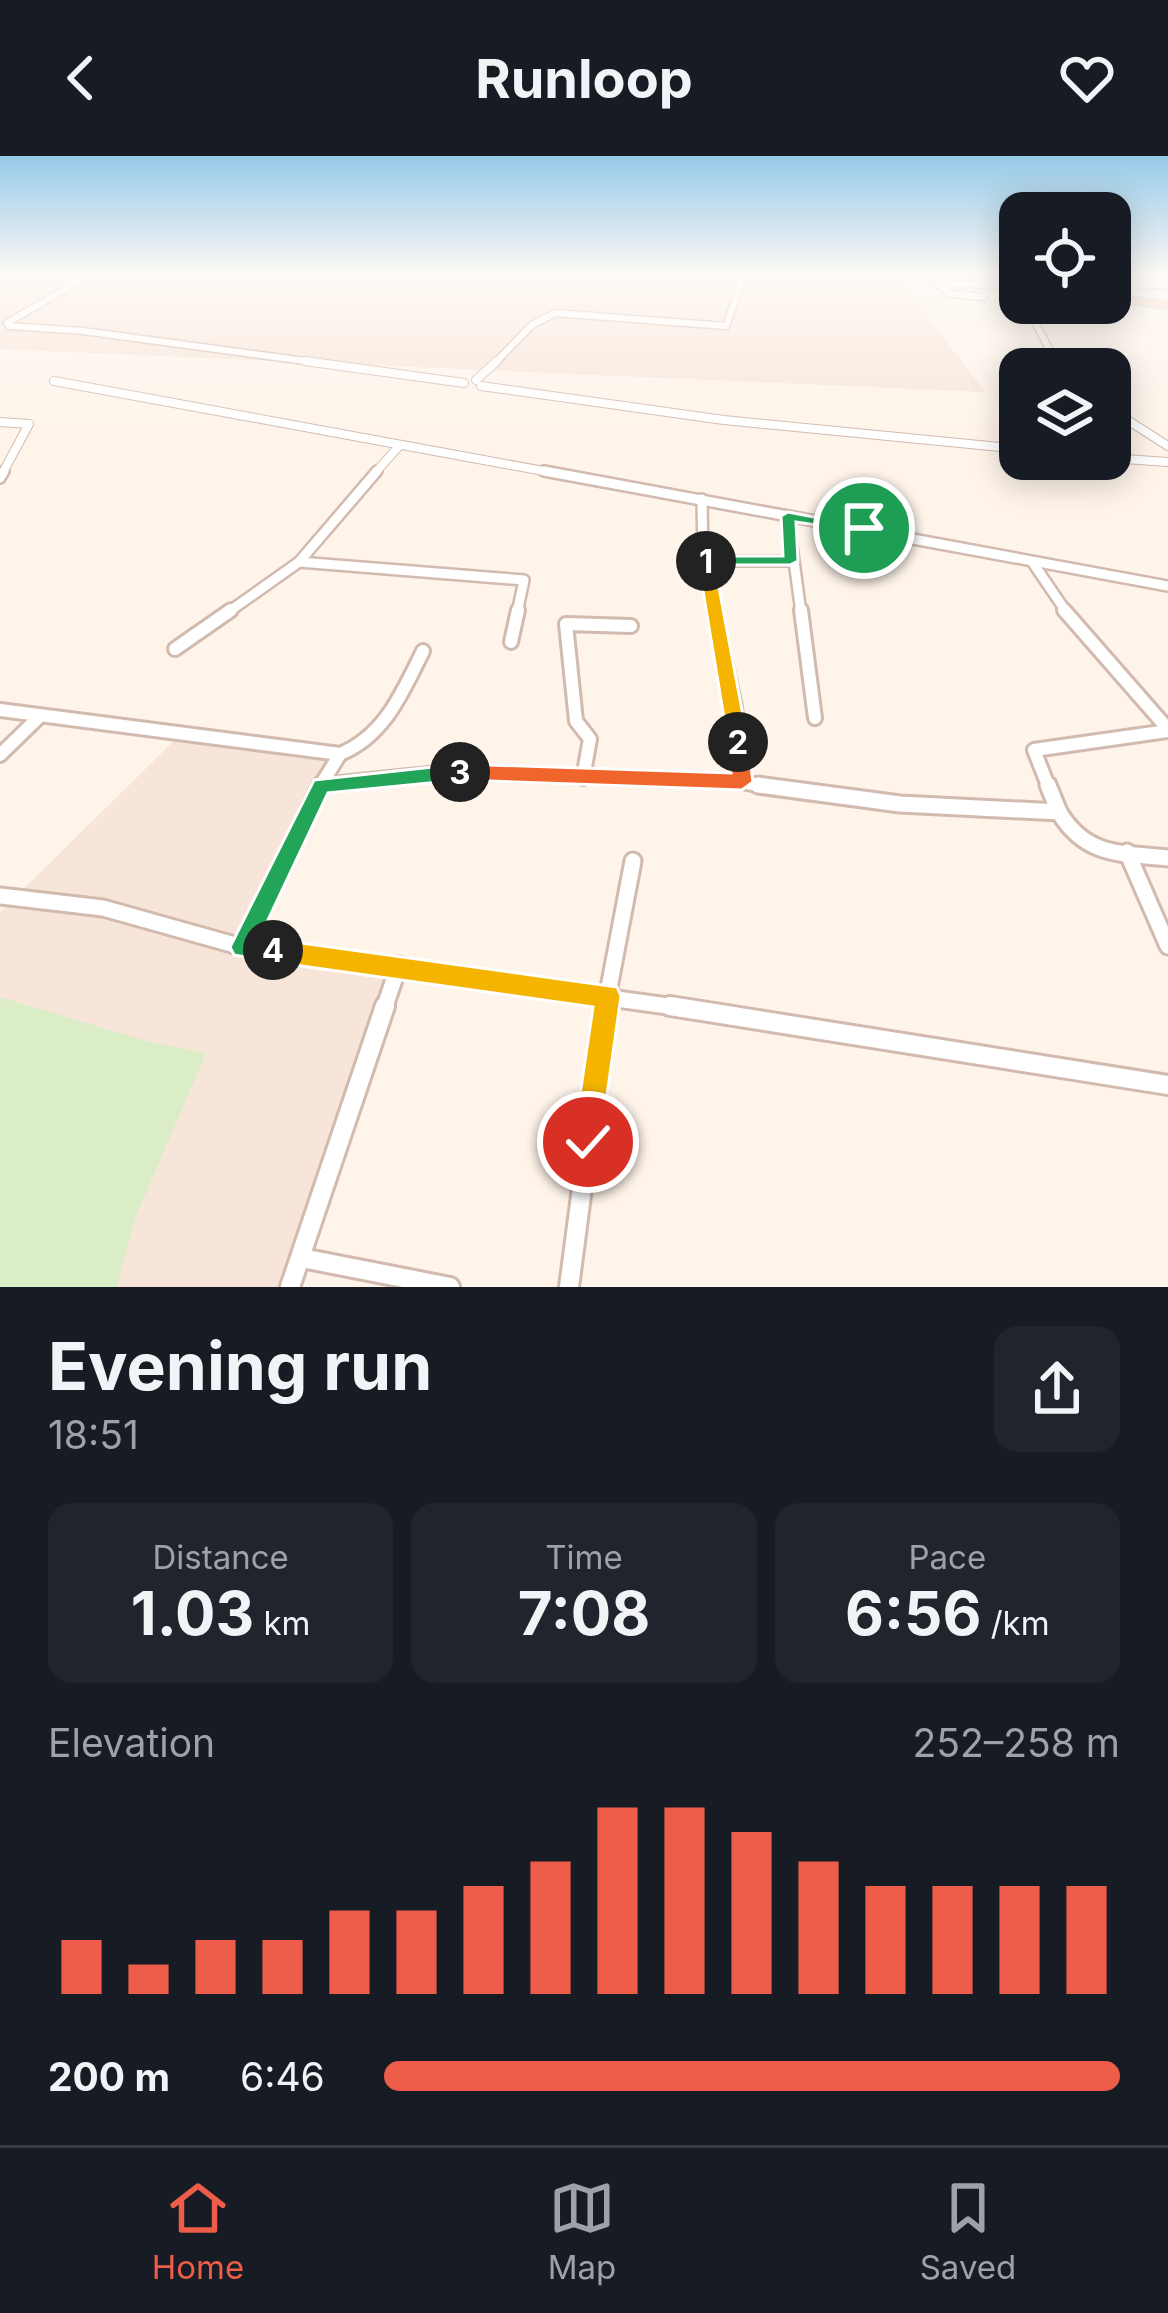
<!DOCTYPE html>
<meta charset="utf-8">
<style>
:root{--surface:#171b24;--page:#20242c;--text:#f1f3f6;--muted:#9ea1a6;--line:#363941;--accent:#ed5d4a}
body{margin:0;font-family:Inter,sans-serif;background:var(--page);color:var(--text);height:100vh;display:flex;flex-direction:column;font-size:45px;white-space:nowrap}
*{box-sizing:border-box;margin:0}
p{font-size:39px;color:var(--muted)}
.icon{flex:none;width:66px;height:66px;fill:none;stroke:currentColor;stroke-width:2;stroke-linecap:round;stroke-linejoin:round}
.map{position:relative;height:1131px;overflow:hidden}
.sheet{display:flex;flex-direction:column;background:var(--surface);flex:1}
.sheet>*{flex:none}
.fabs{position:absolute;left:999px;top:36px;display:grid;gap:24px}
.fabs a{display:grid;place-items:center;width:132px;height:132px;border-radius:24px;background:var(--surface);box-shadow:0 6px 30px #0003;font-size:60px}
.pin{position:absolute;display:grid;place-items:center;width:102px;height:102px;color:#fff;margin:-51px;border:6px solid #fff;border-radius:50%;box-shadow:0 3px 12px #0007}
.km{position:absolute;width:60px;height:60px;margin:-30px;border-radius:50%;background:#222;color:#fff;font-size:33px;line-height:60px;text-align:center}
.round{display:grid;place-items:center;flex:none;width:126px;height:126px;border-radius:24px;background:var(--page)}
.summary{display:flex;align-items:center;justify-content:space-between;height:204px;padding:0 48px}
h1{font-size:66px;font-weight:700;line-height:90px}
.stats{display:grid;grid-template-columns:repeat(3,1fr);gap:18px;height:204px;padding:12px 48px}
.stats div{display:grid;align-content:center;border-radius:24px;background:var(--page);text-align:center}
.stats b{font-size:60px;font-weight:700}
.stats small{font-size:33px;font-weight:400}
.stats p{font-size:33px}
.chart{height:336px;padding:24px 48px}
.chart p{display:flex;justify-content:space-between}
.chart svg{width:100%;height:216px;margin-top:12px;stroke:var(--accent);stroke-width:6}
ul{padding:0 48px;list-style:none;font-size:39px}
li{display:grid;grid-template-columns:192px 144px 1fr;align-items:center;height:90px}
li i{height:30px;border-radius:15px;background:var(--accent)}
header{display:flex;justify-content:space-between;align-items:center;height:156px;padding:0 48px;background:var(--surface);font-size:54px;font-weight:700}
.dock{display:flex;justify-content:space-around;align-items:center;height:168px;border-top:3px solid var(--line);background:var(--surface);font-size:33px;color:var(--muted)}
.dock a{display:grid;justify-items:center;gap:6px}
.dock .selected{color:var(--accent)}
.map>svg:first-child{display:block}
.residential{fill:#f6e5d8}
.green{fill:#daedc7}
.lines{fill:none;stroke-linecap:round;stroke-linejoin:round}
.minor-far5-casing{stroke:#d2baae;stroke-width:9}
.minor-far4-casing{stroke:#d2baae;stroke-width:10}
.minor-far3-casing{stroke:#d2baae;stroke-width:14}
.minor-far2-casing{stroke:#d2baae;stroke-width:18}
.minor-far1-casing{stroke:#d2baae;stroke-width:21}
.minor-casing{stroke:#d2baae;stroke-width:24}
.major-casing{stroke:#dad0cd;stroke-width:6}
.minor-far5{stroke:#fff;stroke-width:6}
.minor-far4{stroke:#fff;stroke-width:8}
.minor-far3{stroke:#fff;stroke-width:9}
.minor-far2{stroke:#fff;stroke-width:12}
.minor-far1{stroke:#fff;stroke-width:15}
.minor{stroke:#fff;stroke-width:18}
.major{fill:#fed1a0;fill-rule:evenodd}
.split-1{fill:#22a559;stroke:#fff;stroke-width:3}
.split-2{fill:#f5b400;stroke:#fff;stroke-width:3}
.split-3{fill:#f0652b;stroke:#fff;stroke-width:3}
.split-4{fill:#22a559;stroke:#fff;stroke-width:3}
.split-5{fill:#f5b400;stroke:#fff;stroke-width:3}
</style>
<header><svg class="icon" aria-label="back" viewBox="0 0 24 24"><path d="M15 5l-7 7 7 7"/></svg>Runloop<svg class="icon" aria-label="heart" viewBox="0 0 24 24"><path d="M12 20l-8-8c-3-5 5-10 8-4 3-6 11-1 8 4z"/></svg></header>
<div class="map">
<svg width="1168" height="1131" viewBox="0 0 1168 1131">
<rect width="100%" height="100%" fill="#fef4ea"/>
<g class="residential">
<polygon points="0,120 896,120 985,236 0,193"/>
<polygon points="180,579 340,598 243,790 399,809 291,1131 0,1131 0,756"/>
</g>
<polygon class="green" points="0,841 146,885 206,897 135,1062 117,1131 0,1131"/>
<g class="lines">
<defs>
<g id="minor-far5">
<polyline points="668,120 696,122"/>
<polyline points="1110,129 1168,129"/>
<polyline points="984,141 951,138 936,127 1020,130"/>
<polyline points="1025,147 1057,208"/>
<polyline points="7,167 88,120"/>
<polyline points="9,170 83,175 327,208"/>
<polyline points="494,208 532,169 555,157 726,170 742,125 733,124 735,120"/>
</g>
<g id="minor-far4">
<polyline points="305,205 464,227"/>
<polyline points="1055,205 1059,213"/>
<polyline points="476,224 497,205"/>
<polyline points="54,225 560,318"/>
<polyline points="481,230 724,264 1020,293"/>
<polyline points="1110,253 1168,290"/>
<polyline points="0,266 29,268 2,318"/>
<polyline points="1110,302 1168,306"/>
<polyline points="374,318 400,289"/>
</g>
<g id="minor-far3">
<polyline points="544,315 788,360"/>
<polyline points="0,322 4,315"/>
<polyline points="702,343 703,405"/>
<polyline points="299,406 524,424 517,457"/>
<polyline points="1033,407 1067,457"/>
<polyline points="227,457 299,406 377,315"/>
<polyline points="714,457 703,405 790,405"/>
<polyline points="801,457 788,360 1168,430"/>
</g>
<g id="minor-far2">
<polyline points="801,454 815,562"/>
<polyline points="1064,454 1168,573"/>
<polyline points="511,486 518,454"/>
<polyline points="175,493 231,454"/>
<polyline points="0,554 340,598 321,629 448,616 742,626 735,551 714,454"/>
<path d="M340,598C385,580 403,535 423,495"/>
<polyline points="0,599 40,560"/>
<polyline points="583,622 590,583 576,565 566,468 631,470"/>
<polyline points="742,626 774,632"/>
<polyline points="1049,632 1034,594 1168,575"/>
</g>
<g id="minor-far1">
<path d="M758,629L900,648L1059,656C1086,701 1121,697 1168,702"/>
<polyline points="1048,629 1059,656"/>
<polyline points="1127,696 1168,790"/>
<polyline points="0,740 103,752 242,791 689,853"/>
<polyline points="242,791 321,629"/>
<polyline points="384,853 399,809"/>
<polyline points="605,853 633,705"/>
</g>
<g id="minor">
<polyline points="670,850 1168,929"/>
<polyline points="302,1102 450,1131"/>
<polyline points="290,1131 385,850"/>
<polyline points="569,1131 606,850"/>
</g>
<g id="major">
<polygon points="989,120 1020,125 1020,129 990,121"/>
<polygon points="1110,140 1168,147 1168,151 1110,144"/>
</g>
</defs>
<use href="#minor-far5" class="minor-far5-casing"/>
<use href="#minor-far4" class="minor-far4-casing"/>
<use href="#minor-far3" class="minor-far3-casing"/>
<use href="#minor-far2" class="minor-far2-casing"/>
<use href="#minor-far1" class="minor-far1-casing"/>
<use href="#minor" class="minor-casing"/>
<use href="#major" class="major-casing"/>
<use href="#minor-far5" class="minor-far5"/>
<use href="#minor-far4" class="minor-far4"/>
<use href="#minor-far3" class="minor-far3"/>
<use href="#minor-far2" class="minor-far2"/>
<use href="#minor-far1" class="minor-far1"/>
<use href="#minor" class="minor"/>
<use href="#major" class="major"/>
</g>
<linearGradient id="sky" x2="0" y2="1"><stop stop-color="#96c9e8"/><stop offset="0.43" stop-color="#fffaf6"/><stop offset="1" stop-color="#fffaf6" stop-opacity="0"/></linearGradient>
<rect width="1168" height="278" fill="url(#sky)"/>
<polygon class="split-1" points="788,356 871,372 864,376 796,366 798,405 790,409 706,409 698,405 706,400 783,400 781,360"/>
<polygon class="split-2" points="706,400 714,405 748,586 738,593 728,586 698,405"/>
<polygon class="split-3" points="738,579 748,586 753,626 742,634 460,624 449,616 460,608 731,617 728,586"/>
<polygon class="split-4" points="460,608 470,616 460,624 328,637 260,781 281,786 285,794 281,803 273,806 234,799 230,791 234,783 314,624"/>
<polygon class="split-5" points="273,783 617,831 621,840 599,996 588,1001 578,996 573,986 593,851 273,806 260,794"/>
</svg>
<div class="fabs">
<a><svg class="icon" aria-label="locate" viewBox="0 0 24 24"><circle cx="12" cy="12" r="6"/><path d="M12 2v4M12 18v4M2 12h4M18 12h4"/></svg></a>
<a><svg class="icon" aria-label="layers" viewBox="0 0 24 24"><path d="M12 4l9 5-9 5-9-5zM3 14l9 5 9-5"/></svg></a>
</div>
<div class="pin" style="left:864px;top:372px;background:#1e9e55"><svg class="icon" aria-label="arrive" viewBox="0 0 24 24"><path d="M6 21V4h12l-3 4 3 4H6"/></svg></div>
<div class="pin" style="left:588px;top:986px;background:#d93025"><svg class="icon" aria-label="check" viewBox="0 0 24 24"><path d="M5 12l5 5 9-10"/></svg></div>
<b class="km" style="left:706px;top:405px">1</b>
<b class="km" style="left:738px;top:586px">2</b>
<b class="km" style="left:460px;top:616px">3</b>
<b class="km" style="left:273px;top:794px">4</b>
</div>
<section class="sheet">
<div class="summary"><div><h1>Evening run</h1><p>18:51</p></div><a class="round"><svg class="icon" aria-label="share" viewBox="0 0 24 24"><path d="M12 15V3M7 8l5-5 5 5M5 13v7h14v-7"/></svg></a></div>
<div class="stats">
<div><p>Distance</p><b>1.03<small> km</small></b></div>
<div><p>Time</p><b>7:08</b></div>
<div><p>Pace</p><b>6:56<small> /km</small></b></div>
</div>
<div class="chart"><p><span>Elevation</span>252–258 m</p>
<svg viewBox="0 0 160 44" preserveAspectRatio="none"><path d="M5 44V33M15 44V38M25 44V33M35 44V33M45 44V27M55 44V27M65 44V22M75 44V17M85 44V6M95 44V6M105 44V11M115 44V17M125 44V22M135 44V22M145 44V22M155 44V22"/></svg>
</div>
<ul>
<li><b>200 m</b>6:46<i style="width:100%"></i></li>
</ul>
</section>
<nav class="dock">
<a class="selected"><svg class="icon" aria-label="home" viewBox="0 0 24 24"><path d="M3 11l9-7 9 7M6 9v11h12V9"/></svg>Home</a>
<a><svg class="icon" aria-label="map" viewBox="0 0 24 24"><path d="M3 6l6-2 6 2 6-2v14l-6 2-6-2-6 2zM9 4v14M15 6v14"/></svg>Map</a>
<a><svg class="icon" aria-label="saved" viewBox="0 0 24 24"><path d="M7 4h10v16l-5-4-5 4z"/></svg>Saved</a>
</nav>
